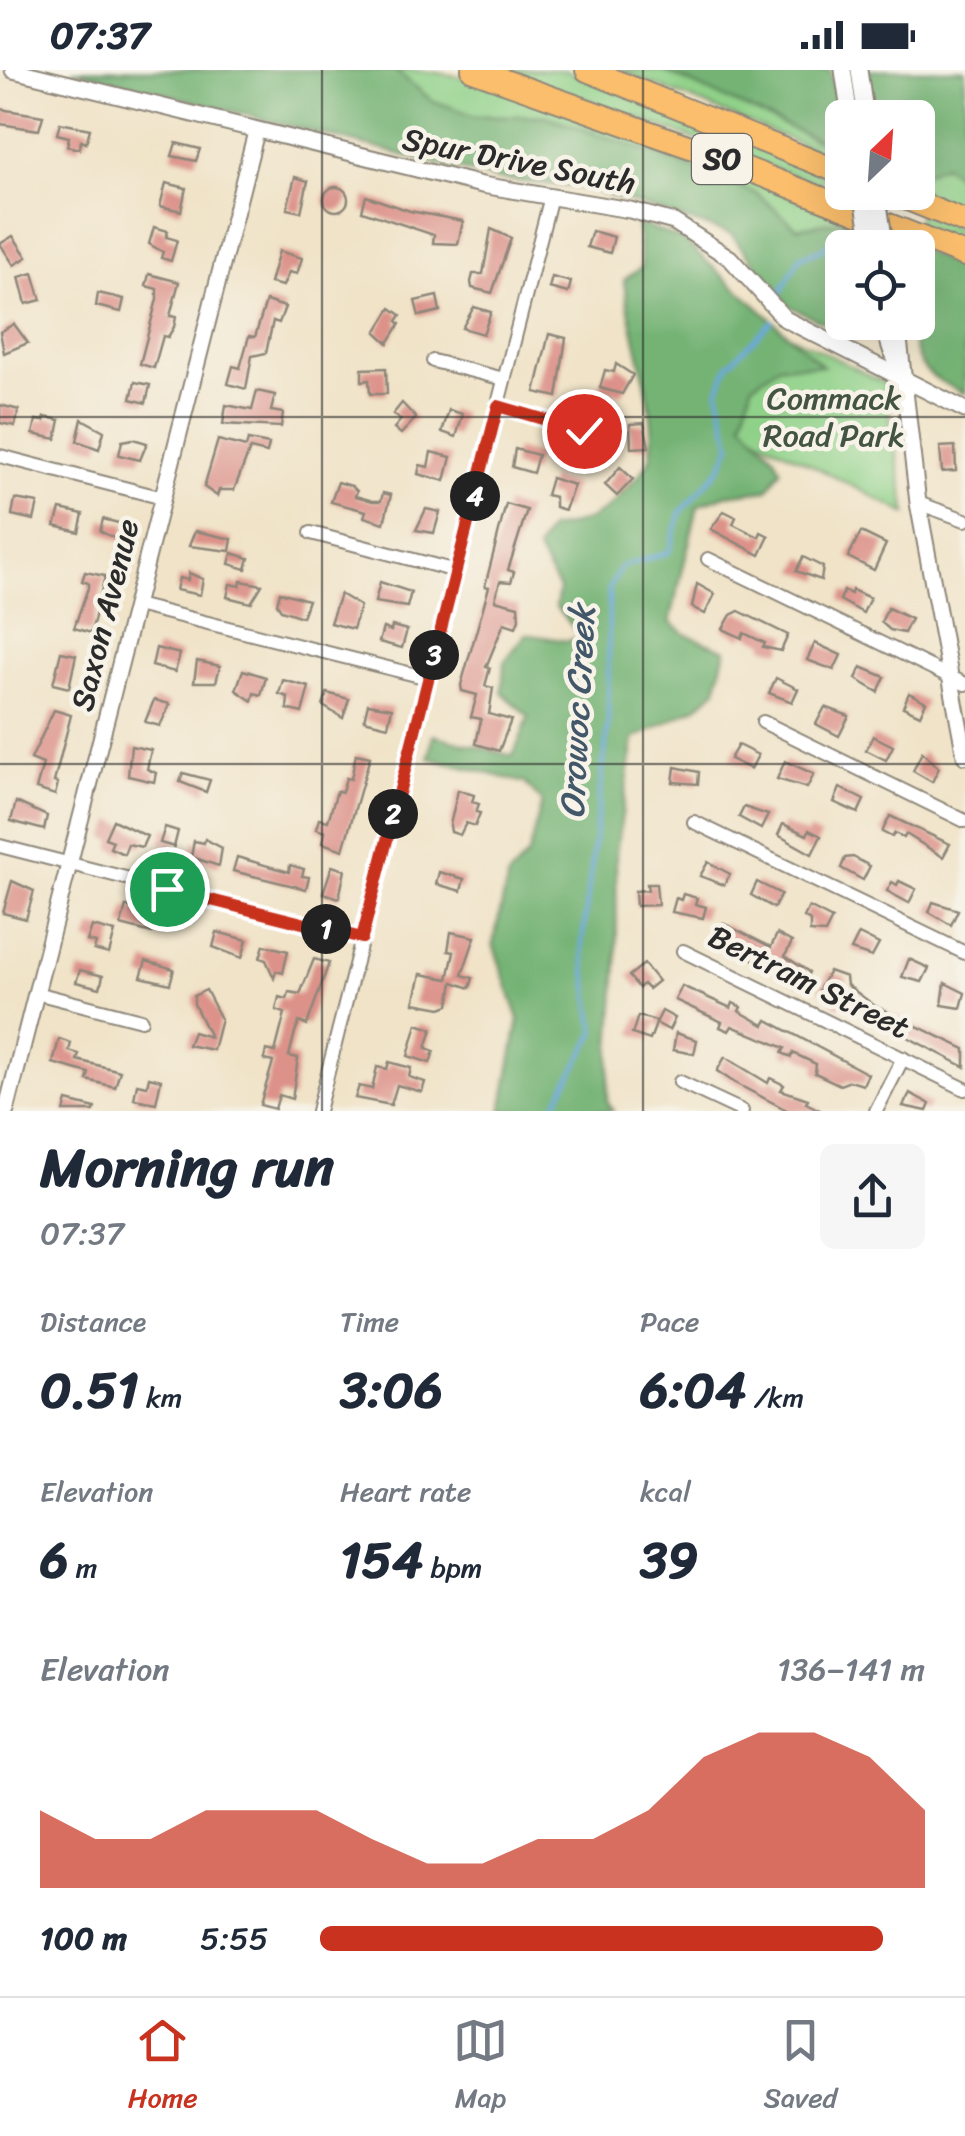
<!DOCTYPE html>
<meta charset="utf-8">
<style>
:root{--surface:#fff;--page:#f6f6f7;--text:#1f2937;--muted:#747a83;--line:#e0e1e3;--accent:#c8321e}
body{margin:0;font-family:Sriracha,sans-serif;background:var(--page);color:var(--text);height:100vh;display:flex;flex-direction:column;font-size:38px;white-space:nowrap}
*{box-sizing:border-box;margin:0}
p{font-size:32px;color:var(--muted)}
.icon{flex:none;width:55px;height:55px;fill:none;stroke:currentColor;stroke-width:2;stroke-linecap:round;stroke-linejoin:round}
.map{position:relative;height:1041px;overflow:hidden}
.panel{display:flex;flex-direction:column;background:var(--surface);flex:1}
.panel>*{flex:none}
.needle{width:65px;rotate:25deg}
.controls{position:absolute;left:825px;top:30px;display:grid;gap:20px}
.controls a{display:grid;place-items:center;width:110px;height:110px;border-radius:15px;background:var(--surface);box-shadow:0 10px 40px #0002;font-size:50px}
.pin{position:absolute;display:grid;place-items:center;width:85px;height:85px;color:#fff;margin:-42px;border:5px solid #fff;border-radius:50%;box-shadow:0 2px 10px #0007}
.km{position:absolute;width:50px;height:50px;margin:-25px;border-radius:50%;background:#222;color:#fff;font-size:28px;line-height:50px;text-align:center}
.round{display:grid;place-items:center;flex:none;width:105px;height:105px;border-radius:15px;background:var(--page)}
.head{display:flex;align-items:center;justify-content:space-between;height:170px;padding:0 40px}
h1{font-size:55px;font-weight:700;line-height:75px}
.stats{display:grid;grid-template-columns:repeat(3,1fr);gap:15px;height:170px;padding:10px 40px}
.stats div{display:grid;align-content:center}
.stats b{font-size:50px;font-weight:700}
.stats small{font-size:28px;font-weight:400}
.stats p{font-size:28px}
.chart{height:280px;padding:20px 40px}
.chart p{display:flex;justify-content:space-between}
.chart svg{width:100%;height:180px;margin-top:10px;fill:var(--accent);opacity:.7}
ul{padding:0 40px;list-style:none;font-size:32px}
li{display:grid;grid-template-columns:160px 120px 1fr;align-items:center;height:75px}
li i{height:25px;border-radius:12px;background:var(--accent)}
.status{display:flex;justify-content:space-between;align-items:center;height:70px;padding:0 50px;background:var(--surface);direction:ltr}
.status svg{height:28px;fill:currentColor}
.tab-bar{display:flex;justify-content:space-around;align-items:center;height:140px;border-top:2px solid var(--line);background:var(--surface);font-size:28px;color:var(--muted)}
.tab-bar a{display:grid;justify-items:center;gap:5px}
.tab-bar .current{color:var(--accent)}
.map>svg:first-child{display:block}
.green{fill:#90d189;stroke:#5e7e5a;stroke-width:2.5}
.forest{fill:#74b375;stroke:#506f50;stroke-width:2.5}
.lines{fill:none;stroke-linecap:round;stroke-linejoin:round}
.stream{stroke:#6ca8dd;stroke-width:4}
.building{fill:#dc9189}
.minor-casing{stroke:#8e877a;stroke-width:16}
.tertiary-casing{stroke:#8e877a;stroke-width:19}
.motorway-casing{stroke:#8e877a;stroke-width:26}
.minor{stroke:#fff;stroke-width:12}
.tertiary{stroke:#fff;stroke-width:15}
.motorway{stroke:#fabe6d;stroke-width:22}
.tertiary-bridge-casing{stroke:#8e877a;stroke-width:19;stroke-linecap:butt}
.tertiary-bridge{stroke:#fff;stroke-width:15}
.route-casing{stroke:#fff;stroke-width:20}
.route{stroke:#c8321e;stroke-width:12}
.grid{fill:none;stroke:#2b2b2b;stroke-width:2.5;stroke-opacity:0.55}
.labels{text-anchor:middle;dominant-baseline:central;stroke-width:9;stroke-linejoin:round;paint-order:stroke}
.shield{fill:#f7f3e8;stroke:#686764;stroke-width:2.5}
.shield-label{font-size:30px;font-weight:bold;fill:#2b2b2b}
.street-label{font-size:32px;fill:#2b2b2b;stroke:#f7f3e8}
.park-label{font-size:32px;fill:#445442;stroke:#f7f3e8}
.water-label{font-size:35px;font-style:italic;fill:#425769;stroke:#f7f3e8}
</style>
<div class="status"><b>07:37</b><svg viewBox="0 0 49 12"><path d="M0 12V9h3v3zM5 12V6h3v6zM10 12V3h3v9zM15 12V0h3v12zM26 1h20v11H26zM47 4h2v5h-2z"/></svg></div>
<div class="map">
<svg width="965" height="1041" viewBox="0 0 965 1041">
<rect width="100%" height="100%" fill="#f7f3e8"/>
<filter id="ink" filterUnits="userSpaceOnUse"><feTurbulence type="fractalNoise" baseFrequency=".01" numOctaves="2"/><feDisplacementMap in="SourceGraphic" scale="20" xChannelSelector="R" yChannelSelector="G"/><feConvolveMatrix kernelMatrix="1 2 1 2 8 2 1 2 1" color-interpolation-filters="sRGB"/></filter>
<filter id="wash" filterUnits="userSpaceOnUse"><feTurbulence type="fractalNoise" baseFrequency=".0048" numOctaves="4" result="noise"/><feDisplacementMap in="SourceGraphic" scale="40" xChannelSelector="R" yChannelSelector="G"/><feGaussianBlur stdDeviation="2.25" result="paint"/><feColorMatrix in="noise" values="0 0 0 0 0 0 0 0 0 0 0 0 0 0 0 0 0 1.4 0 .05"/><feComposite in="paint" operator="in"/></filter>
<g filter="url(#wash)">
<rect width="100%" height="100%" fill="#f0e3c8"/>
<g class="green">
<path d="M395,0C464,0 508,21 572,43C669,77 764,115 859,153L837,151L797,158L757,124L659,85L546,46H475L431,30Z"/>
<polygon points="505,0 564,0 825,104 820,115"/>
<polygon points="619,0 662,0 842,81 842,91"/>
<polygon points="945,95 965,111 965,139 918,120 918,104"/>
<polygon points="920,143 965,161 965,174 915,154"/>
<polygon points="775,258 884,313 907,444 728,352"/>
</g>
<g class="forest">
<polygon points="72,0 395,0 431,30 475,46 546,46 659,85 757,124 797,158 838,151 859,153 859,177 842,178 842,252 874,253 871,266 855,268 789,236 731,164 585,118 496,109"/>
<polygon points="662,0 830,0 842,58 842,81"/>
<polygon points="868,0 965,0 965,111 944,95 918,105 918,48 875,47"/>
<path d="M637,153L683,170L823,296L780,295L752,315L743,352L775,387L781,400L767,420L725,425L698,436L670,552L685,564L726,580L716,620L697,637L634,669L616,783L617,894L607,1031L613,1041H502L519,949L493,874L508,807L528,785L542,732L525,713L429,688L433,665L513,686L529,647L502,622L504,592L526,564L567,571L581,567L556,537L559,519L537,480L549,459C581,455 603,446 623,423C631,414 643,403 648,393C665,357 628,257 624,210L642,197Z"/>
<path d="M918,178L965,202V324C922,302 918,301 909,253L918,252Z"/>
</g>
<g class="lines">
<g class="stream">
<polyline points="776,231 800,187 820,180 853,155"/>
<polyline points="551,1041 595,963 582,874 608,656 609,519 621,497 669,482 681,442 721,397 731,375 718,321 728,295 772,251"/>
</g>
</g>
<g id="blocks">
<g class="building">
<polygon points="0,39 43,46 39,60 0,54"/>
<polygon points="60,53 90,59 86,73 81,71 79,79 67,76 69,67 57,64"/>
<polygon points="176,73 200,79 196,91 172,86"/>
<polygon points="295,107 308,111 301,142 287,139"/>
<polygon points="166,113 186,118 181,141 160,136"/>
<circle cx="336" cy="129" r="12"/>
<polygon points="366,126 410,141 463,151 458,174 433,173 434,165 362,141"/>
<polygon points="154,157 168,161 166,167 177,170 171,191 161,188 163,182 149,174"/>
<polygon points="491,159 511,168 492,223 472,218 471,212 473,204 483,204"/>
<polygon points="592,161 614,167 610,183 587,177"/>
<polygon points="13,166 27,187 14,195 0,174"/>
<polygon points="279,181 302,188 297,204 289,202 283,216 270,213"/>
<polygon points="33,203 41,230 26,234 19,207"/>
<polygon points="149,204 179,212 170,246 176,247 174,257 168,267 163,266 154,298 140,294 157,229 157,219 146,216"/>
<polygon points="552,207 571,212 568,223 549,218"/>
<polygon points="98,223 124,229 121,242 96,236"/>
<polygon points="437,226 440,241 419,246 415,231"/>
<polygon points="266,231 285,237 279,253 273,251 266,283 252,286 246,319 228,314 233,296 240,298 249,266 255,267"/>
<polygon points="474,237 491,242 483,264 462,258"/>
<polygon points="391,238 401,245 397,251 400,254 388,273 376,262"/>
<polygon points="14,254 28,273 4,283 0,262"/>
<polygon points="549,264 566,268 557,327 535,322"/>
<polygon points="616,294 633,305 622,324 600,318 605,300 614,302"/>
<polygon points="386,298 387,324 370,324 369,310 362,311 362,299"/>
<polygon points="135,312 150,315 146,333 131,329"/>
<polygon points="257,321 275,325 271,341 283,343 281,357 223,354 226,335 252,340"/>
<polygon points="402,333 416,348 401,364 394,358 401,350 393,344"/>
<polygon points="0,335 19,340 15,356 0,353"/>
<polygon points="449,340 463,344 456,367 442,362"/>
<polygon points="45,347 60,350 56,369 33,364 36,350 44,351"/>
<polygon points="82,349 104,361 99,379 77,371"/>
<polygon points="644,353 649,377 631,378 630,354"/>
<polygon points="133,369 147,373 140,390 119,385 122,371"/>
<polygon points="218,370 246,377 248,370 269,374 267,383 250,379 234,420 219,420 217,426 204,417"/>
<polygon points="955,376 956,401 942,402 940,377"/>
<polygon points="515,379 538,385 533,403 512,397"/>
<polygon points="431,382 451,387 445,411 418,404 420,395 428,397"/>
<polygon points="620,397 633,409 617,426 605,415"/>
<polygon points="551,408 574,415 565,440 555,437 555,427 546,425"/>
<polygon points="338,412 352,416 357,421 355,426 373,431 381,431 383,423 391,425 384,453 364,447 366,441 331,432"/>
<polygon points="15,429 38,433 34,450 12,445"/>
<polygon points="506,434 527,440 508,500 514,502 511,512 500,511 495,530 518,536 519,549 516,557 504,553 486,597 490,598 485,616 493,618 489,644 511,650 499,681 476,674 481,649 471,647 477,625 462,621 461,615 489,517 485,516"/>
<polygon points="60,439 83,444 79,462 55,456"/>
<polygon points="426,439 440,442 434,463 416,460"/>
<polygon points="724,441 736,447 733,454 759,467 761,462 769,466 760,485 711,459"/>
<polygon points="103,449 126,455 122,472 100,461"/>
<polygon points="195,461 232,469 230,481 189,476"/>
<polygon points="861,462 886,474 874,500 848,487"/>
<polygon points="232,483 249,488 246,499 229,494"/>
<polygon points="803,487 823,497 821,510 796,501"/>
<polygon points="85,502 105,506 91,563 74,558 88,518 88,513 82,511"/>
<polygon points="189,503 203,509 200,525 176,520 179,508 188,510"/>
<polygon points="241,511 262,515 251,533 227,527 230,514 240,516"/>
<polygon points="380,512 411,522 407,537 375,532"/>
<polygon points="697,514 715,524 705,544 692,537"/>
<polygon points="852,520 870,528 863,543 840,530 844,521 851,524"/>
<polygon points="280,522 308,530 302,547 281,540 277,534"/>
<polygon points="340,524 360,536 353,559 330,553"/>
<polygon points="888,538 911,549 904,563 890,560 881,552"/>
<polygon points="739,541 788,565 781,581 763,577 765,573 744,563 742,568 723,559 731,545"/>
<polygon points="392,556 407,560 402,578 379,572 383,558 391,561"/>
<polygon points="815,573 841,585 834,600 807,590"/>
<polygon points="156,578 180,584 175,602 152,596"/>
<polygon points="61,582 76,585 69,618 53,614"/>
<polygon points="197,591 220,596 216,612 194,612"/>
<polygon points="861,597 885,607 878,622 856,609"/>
<polygon points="243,600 266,607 261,625 254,623 252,631 236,620"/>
<polygon points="776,608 798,619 792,632 769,623"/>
<polygon points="283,610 309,617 302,643 287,639 288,627 279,624"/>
<polygon points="327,623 349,629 343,648 323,636"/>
<polygon points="909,623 926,632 920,645 903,637"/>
<polygon points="154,630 170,634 160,656 145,652"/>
<polygon points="368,634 392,638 388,656 364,650"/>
<polygon points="825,637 849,646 839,666 816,654"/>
<polygon points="54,640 71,645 54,712 58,713 55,725 36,719 43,694 31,689"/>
<polygon points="873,666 893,676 886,690 866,680"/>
<polygon points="738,675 758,685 751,699 730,689"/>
<polygon points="131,676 151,680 147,699 156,703 154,712 128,706"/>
<polygon points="922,682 939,698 932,712 913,701"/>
<polygon points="356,684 370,687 343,780 322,773 325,762 316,759 319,749 328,751 337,721 342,722 346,708 351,709"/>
<polygon points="785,691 814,704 807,718 777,709"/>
<polygon points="675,697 699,702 698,714 673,712"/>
<polygon points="183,703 210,710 206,722 180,712"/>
<polygon points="840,718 864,730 858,743 834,732"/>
<polygon points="458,720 474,725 472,732 479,734 476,742 480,743 475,756 466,753 460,765 451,762 450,755"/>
<polygon points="16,732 47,746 44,760 11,751"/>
<polygon points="744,737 768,745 761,759 739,747"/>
<polygon points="890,746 950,774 943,787 906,764 904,768 895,763 892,767 882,762"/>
<polygon points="113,750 147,766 142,777 128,774 124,784 110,778 113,771 105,768"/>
<polygon points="783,754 807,765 809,760 821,766 812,784 778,765"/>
<polygon points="165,757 178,761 174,777 160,773"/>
<polygon points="205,769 222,778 219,796 191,787 194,771 204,773"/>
<polygon points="237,787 289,802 290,795 304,799 302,806 309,807 306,819 233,801"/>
<polygon points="853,787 870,796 863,810 841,798 845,788"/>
<polygon points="708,792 730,804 724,815 700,806"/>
<polygon points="332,796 345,800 339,828 323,823"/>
<polygon points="439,802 464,809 461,821 436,814"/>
<polygon points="12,811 34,821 26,849 3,843"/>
<polygon points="899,811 916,819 909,833 887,821 892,812 897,815"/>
<polygon points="757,812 781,824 774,838 751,825"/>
<polygon points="647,814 656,814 658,835 636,836 635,821 648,820"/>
<polygon points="683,824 697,828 695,834 706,837 703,848 672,842 676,828 681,830"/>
<polygon points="933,832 958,840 951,855 929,842"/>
<polygon points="126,836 162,846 158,860 152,863 121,855"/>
<polygon points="809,837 832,849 825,863 810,862 810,851 804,847"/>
<polygon points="723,853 771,877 777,864 792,872 785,886 809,902 802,916 716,869"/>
<polygon points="92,856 115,862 109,884 94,880 96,873 87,871"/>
<polygon points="217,862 247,870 242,888 213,877"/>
<polygon points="451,862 475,867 462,905 473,908 470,918 453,912 449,935 441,938 414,933 421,904 448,909 454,882 448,881"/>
<polygon points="859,864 879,874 872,887 851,880"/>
<polygon points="264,875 288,881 283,903 276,901 274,908 266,890 260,888"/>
<polygon points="314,889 329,893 307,955 299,952 295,962 289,986 298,988 292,1029 279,1025 275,1039 260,1035 273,992 264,990 266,980 275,982 285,943 276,940 279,927 287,929 289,922 300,924"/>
<polygon points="909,889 929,898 922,912 902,907"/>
<polygon points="146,891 174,899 170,914 141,907"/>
<polygon points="644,894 658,911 648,919 643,914 639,918 629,906"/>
<polygon points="80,900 103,906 100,918 76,912"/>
<polygon points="829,901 846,907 847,915 875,936 965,979 965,997 842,933 840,937 831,933 834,927 819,920"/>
<polygon points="945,913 965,923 961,938 942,935"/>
<polygon points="682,916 731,938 733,933 741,937 739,941 764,955 767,950 868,1004 863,1015 850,1011 840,1015 815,1003 816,994 793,983 791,987 782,983 785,978 732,956 729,961 720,957 722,952 675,930"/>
<polygon points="206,920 221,949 213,980 188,975 193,962 210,967 194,934 194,926"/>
<polygon points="662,941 675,948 669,960 656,953"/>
<polygon points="638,946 657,951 650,970 632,964"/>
<polygon points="417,954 432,959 426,978 434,981 430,993 408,986"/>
<polygon points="676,963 697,970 694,984 673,980"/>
<polygon points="59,969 71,973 69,981 79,984 77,990 120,1001 115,1017 87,1010 89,1003 53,993"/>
<polygon points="725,987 768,1013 770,1008 784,1015 781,1020 808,1029 806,1033 822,1041 789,1041 735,1013 717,1001"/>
<polygon points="389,992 411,998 409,1007 425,1012 422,1022 397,1015 391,1035 355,1028 359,1016 372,1019 377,997 387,999"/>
<polygon points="149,1007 161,1010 156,1033 134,1029 137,1014 147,1016"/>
<polygon points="910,1023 930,1034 927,1041 903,1036"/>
<polygon points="67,1031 95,1038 94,1041 64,1041"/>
</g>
</g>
</g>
<g filter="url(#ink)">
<use href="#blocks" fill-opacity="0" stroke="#8e877a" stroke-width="2.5"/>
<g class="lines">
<defs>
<g id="minor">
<polyline points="433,291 504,309"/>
<polyline points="498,336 583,361"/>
<polyline points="0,386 163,428"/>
<polyline points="918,433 965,450"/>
<polyline points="311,463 456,501"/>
<polyline points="708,489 965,614"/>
<polyline points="136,535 428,608"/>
<polyline points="763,652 965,751"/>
<polyline points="694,752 965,883"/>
<polyline points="0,776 361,868"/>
<polyline points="683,881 965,1019"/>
<polyline points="36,923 141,950"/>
<polyline points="680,1012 742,1041"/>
<polyline points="318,1041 551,126"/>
<polyline points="876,1041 903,988"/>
</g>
<g id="tertiary">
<polyline points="13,0 482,115 630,140 674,152 730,188 785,249 965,340"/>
<polyline points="843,0 850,48"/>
<polyline points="859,0 866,48"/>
<polyline points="869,162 871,178"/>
<polyline points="882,252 898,301"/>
<polyline points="897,252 918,433 965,686"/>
<polyline points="6,1041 256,62"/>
</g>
<g id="motorway">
<polyline points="473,0 696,79 965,185"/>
<polyline points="587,0 842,103"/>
<polyline points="890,122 965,152"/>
</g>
</defs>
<use href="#minor" class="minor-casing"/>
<use href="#tertiary" class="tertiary-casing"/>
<use href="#motorway" class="motorway-casing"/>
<use href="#minor" class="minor"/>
<use href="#tertiary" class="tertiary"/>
<use href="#motorway" class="motorway"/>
<defs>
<g id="tertiary-bridge">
<polyline points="862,122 869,162"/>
<polyline points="877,122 884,167"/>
</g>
</defs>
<use href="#tertiary-bridge" class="tertiary-bridge-casing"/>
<use href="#tertiary-bridge" class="tertiary-bridge"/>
</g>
</g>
<g class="lines" filter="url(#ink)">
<defs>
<polyline id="route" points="167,819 362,868 498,336 584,361"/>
</defs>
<use href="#route" class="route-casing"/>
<use href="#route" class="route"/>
</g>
<path class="grid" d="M322,0V1041M643,0V1041M0,347H965M0,694H965"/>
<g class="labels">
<rect class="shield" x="692" y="64" width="60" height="50" rx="8"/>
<g class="shield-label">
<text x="722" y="89">SO</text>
</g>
<g class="street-label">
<text transform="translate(519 91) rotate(11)">Spur Drive South</text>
<text transform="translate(105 545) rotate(-76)">Saxon Avenue</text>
<text transform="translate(809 912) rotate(26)">Bertram Street</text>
</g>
<g class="park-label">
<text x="834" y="328">Commack<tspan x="834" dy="37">Road Park</tspan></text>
</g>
<g class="water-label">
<text transform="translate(577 642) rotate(-87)">Orowoc Creek</text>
</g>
</g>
</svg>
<div class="controls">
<a><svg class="needle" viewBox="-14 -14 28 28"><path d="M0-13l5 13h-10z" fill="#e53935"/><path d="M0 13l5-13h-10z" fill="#747a83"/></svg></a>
<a><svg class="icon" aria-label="locate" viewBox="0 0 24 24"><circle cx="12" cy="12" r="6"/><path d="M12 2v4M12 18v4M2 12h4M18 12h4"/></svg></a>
</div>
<div class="pin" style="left:167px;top:819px;background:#1e9e55"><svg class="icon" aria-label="arrive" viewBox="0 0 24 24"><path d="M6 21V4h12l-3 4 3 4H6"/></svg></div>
<div class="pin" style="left:584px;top:361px;background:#d93025"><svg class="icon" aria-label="check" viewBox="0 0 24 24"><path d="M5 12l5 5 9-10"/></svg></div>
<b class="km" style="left:326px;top:859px">1</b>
<b class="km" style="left:393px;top:744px">2</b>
<b class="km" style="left:434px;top:585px">3</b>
<b class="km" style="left:475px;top:426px">4</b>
</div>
<section class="panel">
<div class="head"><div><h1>Morning run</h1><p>07:37</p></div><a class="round"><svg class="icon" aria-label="share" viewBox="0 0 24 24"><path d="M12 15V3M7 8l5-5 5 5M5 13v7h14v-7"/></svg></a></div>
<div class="stats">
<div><p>Distance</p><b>0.51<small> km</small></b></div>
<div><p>Time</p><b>3:06</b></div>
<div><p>Pace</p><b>6:04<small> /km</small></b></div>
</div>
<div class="stats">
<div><p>Elevation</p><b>6<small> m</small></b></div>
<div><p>Heart rate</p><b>154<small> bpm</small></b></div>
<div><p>kcal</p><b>39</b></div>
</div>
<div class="chart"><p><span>Elevation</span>136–141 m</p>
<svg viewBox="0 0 160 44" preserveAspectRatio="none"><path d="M0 44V25L10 32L20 32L30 25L40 25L50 25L60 32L70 38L80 38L90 32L100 32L110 25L120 12L130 6L140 6L150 12L160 25V44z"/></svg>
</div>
<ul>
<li><b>100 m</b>5:55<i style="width:93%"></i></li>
</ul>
</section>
<nav class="tab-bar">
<a class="current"><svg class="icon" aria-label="home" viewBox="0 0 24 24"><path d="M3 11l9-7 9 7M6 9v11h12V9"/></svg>Home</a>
<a><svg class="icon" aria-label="map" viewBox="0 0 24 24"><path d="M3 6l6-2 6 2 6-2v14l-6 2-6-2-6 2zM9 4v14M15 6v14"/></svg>Map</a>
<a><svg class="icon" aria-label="saved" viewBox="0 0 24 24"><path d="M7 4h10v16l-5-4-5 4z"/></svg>Saved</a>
</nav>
